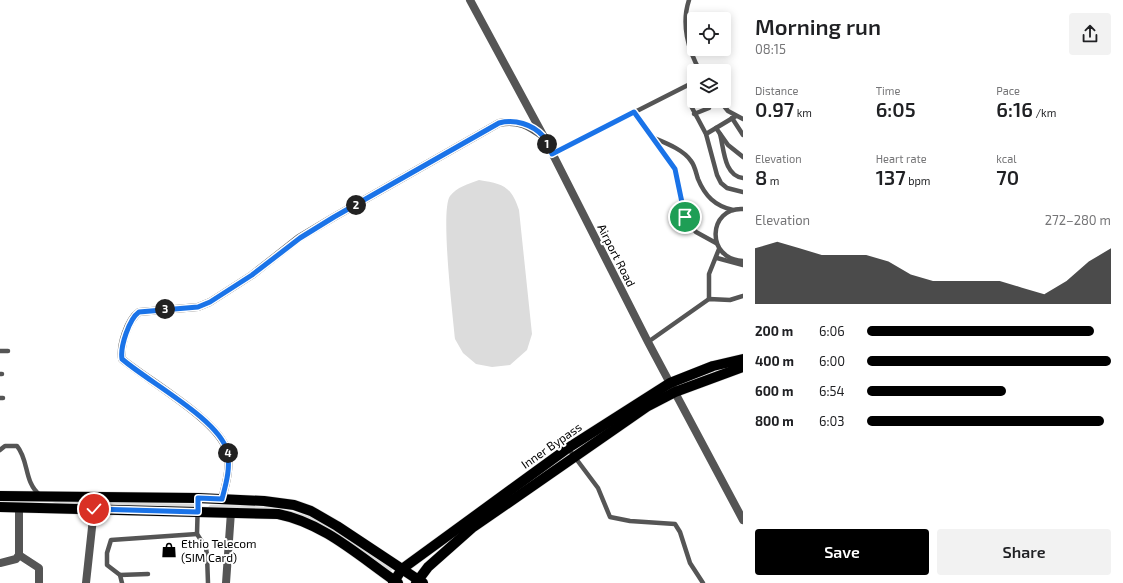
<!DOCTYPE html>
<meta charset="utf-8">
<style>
:root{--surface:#fff;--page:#f2f2f2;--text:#202124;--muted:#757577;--accent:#000}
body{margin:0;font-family:"Exo 2",sans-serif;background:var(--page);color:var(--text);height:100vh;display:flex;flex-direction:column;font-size:15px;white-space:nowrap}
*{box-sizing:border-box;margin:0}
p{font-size:13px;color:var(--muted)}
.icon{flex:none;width:22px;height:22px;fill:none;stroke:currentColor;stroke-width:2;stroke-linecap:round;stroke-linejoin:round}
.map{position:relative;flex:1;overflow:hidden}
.side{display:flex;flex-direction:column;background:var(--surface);width:380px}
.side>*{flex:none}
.fabs{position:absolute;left:687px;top:12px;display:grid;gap:8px}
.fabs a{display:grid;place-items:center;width:44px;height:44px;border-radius:4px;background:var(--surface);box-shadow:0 2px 10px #0003;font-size:20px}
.pin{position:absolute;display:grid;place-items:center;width:34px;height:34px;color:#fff;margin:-17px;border:2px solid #fff;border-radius:50%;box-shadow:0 1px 4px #0007}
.km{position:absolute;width:20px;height:20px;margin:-10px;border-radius:50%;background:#222;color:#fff;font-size:11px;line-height:20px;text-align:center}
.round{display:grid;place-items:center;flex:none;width:42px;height:42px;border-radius:4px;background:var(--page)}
.summary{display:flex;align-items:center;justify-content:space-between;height:68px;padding:0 12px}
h1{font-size:22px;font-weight:600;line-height:30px}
.metrics{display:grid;grid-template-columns:repeat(3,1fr);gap:6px;height:68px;padding:4px 12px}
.metrics div{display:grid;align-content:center}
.metrics b{font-size:20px;font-weight:600}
.metrics small{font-size:11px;font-weight:400}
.metrics p{font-size:11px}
.chart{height:112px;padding:8px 12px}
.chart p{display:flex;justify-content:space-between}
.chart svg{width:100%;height:72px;margin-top:4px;fill:var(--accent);opacity:.7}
.cta{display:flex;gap:8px;margin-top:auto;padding:8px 12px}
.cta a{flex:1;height:46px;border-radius:4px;background:var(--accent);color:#fff;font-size:16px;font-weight:600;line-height:46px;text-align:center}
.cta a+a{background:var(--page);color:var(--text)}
ul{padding:0 12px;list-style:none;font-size:13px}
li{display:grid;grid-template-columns:64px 48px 1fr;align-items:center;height:30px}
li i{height:10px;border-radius:5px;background:var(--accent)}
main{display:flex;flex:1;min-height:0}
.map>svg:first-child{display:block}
.green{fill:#dcdcdc}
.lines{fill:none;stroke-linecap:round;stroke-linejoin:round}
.primary-casing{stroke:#dbdbdb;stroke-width:11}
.lane{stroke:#555;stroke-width:4.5}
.street{stroke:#555;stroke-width:8}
.primary{stroke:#000;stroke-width:10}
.route-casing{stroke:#fff;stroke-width:8}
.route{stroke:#1a73e8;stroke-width:5}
.labels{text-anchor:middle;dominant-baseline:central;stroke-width:4;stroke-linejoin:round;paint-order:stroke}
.street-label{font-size:12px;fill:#000;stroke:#fff}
.poi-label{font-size:12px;fill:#000;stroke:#fff;text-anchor:start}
</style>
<main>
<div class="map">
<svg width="743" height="583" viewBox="0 0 743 583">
<rect width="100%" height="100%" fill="#fff"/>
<g class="green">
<path d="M479,180C502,184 511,185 519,210L532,334L527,350L510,365L492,367L476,364L463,353L455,339C453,316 440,210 450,196C457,187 468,184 479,180Z"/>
<polygon points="59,501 194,504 196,507 52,506 52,503"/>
<path d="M210,505C247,505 282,505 317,519L393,569L390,572L307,519L207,508Z"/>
</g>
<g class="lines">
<defs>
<g id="primary">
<polyline points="0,496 198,498 264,501 294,505 311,511 337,526 423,583"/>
<path d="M0,507L278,514C324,523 360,557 398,583"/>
<polyline points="393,583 402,569 568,448 670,383 713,366 743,359"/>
<polyline points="416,583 428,567 472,528 648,406 675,392 743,367"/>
</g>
</defs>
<use href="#primary" class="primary-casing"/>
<g class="lane">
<path d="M689,0C681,24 688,50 700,71"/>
<polyline points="694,94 691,97 690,104 706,134 717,175 721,183 727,188 743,192"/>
<polyline points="720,101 728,111 743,119"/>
<polyline points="633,113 675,169 683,209 689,223 696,232 716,243"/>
<polyline points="694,114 709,108 711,101"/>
<polyline points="732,118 743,135"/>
<polyline points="716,128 728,145 743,157"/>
<polyline points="706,134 736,116"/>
<path d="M720,134C724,149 724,176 743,178"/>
<path d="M654,138C666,143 684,150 691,161C695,166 696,173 698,179C705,196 715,206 733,210"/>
<polyline points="552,154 694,82"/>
<path d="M743,209C708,207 705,259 743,261"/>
<polyline points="717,258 743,265"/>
<polyline points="709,299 709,274 719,249"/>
<polyline points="648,342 709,299 730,300 743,296"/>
<polyline points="0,351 8,351"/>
<polyline points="0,374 2,374"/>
<polyline points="0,398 3,398"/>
<polyline points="568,448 598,488 610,517 630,521 675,524 680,532 690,563 703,583"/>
<path d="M0,450L5,446H17C29,460 24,483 40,495"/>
<polyline points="198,498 197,534 206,548 207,555 208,583"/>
<polyline points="120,575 148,574"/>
<polyline points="122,583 120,575 107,565 107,553 111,540 197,534"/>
</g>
<g class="street">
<polyline points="470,0 544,137 648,342 743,520"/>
<path d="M222,499C226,484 231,467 227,451C220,421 147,380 122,359C120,345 128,320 139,312L198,307L210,302L252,275L299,238L334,217L499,123C518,119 529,126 544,137"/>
<polyline points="19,555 39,568 39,583"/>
<polyline points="0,563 16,559 19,555 19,507"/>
<polyline points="86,583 94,509"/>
<polyline points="226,583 231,512"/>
</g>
<use href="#primary" class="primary"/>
</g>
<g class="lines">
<defs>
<path id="route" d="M94,509L198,512V498L222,499C226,484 231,467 227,451C220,420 147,381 122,359C120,347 129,319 139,312L198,307L210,302L252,275L300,238L334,217L499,123C515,119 532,124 543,136C547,141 550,149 552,154L634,112L675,169L685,217"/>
</defs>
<use href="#route" class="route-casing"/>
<use href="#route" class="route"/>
</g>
<defs>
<symbol id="shop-bare" viewBox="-9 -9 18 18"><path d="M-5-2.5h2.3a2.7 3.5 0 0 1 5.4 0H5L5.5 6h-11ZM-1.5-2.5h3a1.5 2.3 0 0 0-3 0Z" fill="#000" stroke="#fff" stroke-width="2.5" paint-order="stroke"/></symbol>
</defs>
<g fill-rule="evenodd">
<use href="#shop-bare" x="158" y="539" width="22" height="22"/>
</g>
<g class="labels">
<g class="street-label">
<text transform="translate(617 255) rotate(63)">Airport Road</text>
<text transform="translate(551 445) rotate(-35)">Inner Bypass</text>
</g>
<g class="poi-label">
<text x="181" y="543">Ethio Telecom<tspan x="181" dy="14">(SIM Card)</tspan></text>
</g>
</g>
</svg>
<div class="fabs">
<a><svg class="icon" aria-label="locate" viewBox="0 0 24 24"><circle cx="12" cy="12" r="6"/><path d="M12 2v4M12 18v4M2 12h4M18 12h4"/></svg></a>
<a><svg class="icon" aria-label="layers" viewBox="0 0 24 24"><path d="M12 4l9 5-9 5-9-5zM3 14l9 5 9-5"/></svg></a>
</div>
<div class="pin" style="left:685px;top:217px;background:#1e9e55"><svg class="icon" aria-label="arrive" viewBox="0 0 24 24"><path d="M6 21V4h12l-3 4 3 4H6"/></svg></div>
<div class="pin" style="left:94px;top:509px;background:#d93025"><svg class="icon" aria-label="check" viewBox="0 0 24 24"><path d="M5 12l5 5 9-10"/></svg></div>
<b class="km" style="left:547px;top:144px">1</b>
<b class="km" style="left:356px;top:205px">2</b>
<b class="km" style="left:165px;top:309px">3</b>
<b class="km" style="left:228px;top:453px">4</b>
</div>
<section class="side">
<div class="summary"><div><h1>Morning run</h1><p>08:15</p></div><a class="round"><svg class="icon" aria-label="share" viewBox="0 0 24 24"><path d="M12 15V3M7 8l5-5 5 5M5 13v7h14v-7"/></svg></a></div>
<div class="metrics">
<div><p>Distance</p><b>0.97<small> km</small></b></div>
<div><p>Time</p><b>6:05</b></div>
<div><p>Pace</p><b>6:16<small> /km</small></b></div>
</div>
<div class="metrics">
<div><p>Elevation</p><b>8<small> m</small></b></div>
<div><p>Heart rate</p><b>137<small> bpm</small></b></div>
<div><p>kcal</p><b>70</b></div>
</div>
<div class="chart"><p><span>Elevation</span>272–280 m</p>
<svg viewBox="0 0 160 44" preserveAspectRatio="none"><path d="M0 44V10L10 6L20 10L30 14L40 14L50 14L60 18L70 26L80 30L90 30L100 30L110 30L120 34L130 38L140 30L150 18L160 10V44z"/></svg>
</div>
<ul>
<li><b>200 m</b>6:06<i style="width:93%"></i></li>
<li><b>400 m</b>6:00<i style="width:100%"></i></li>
<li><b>600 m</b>6:54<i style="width:57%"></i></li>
<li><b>800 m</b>6:03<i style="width:97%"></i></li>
</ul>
<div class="cta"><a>Save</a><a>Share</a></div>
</section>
</main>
